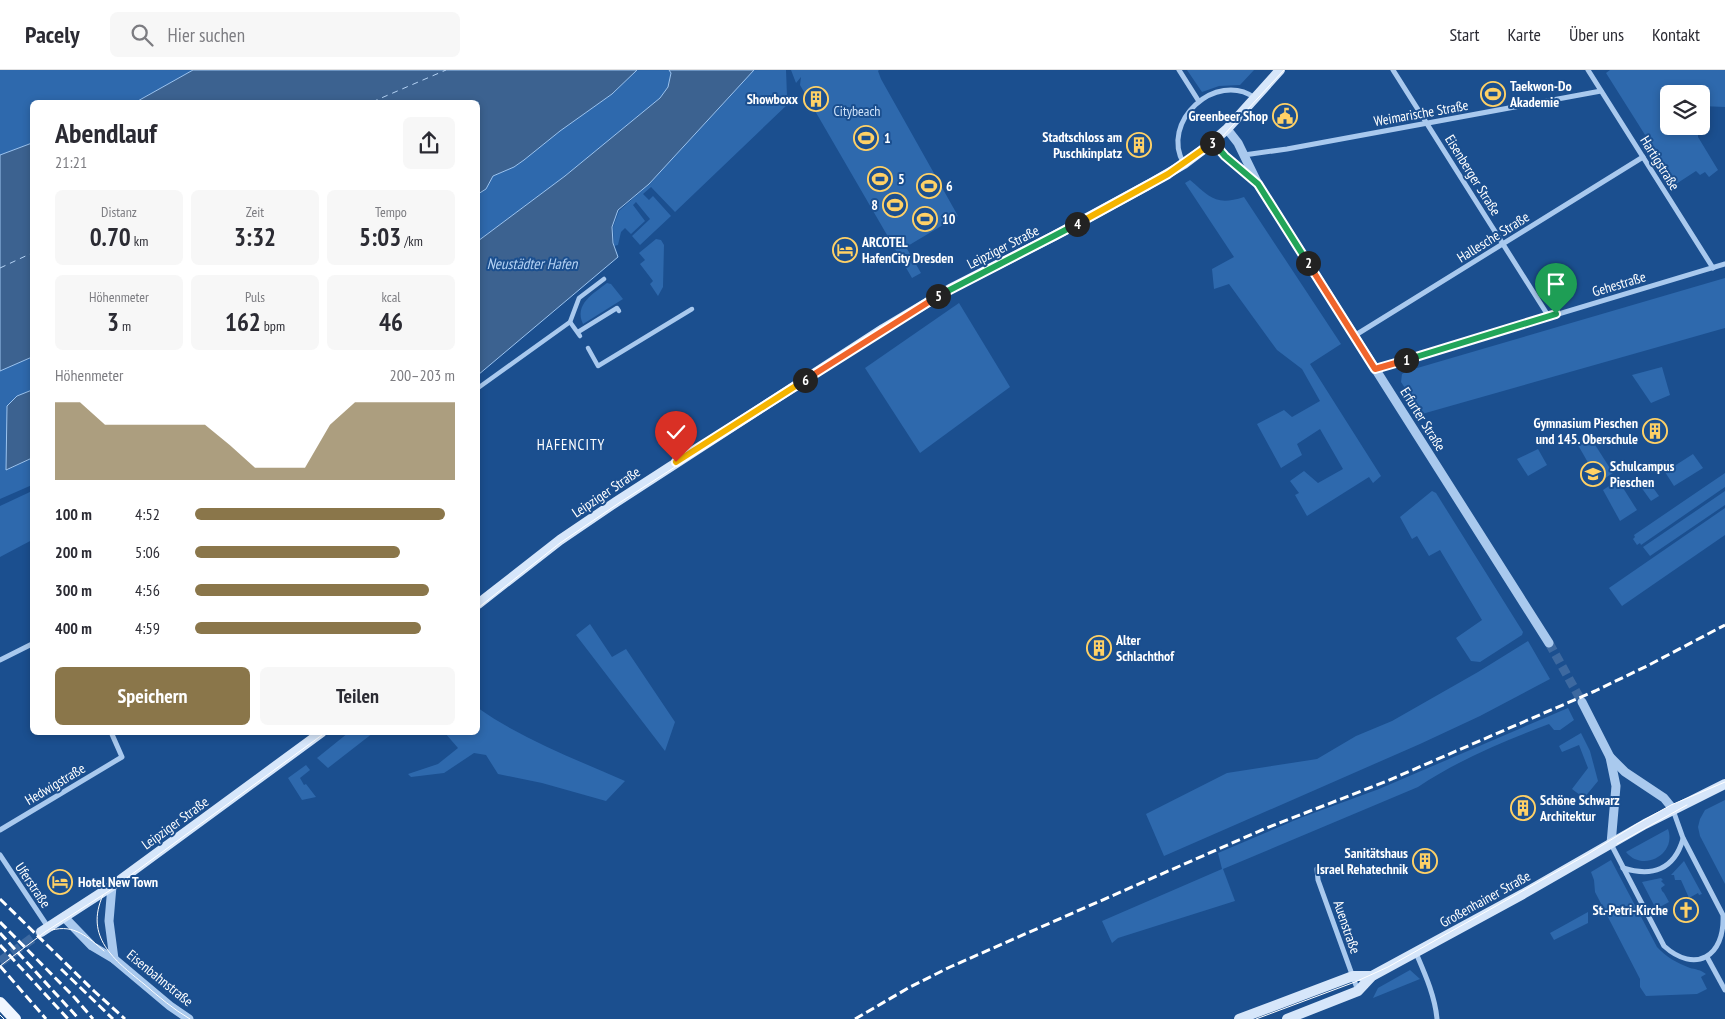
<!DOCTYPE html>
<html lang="de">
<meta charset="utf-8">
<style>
:root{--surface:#fff;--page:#f7f7f7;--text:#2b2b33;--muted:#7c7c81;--line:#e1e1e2;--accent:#8a764a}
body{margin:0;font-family:"PT Sans Narrow",sans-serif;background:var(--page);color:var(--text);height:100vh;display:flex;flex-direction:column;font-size:19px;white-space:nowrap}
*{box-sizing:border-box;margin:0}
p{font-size:16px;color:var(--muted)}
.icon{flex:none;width:28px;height:28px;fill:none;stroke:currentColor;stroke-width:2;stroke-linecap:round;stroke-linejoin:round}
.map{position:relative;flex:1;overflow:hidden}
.drawer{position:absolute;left:30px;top:30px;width:450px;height:635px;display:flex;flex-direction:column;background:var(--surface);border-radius:8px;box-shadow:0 2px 8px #0003}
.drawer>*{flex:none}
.tools{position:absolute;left:1660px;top:15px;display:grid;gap:10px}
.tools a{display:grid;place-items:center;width:50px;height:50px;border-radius:8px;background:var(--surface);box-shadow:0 2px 8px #0003;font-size:25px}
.pin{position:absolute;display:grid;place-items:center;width:42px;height:42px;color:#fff;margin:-51px -21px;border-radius:50% 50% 50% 0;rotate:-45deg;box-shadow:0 0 5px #0007}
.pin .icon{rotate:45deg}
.km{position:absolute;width:25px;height:25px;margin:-12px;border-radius:50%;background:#222;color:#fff;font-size:14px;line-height:25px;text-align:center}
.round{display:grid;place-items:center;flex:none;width:52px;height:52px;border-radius:8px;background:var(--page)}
.summary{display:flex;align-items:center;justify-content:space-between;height:85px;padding:0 25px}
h1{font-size:28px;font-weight:800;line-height:38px}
.stats{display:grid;grid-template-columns:repeat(3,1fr);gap:8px;height:85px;padding:5px 25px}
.stats div{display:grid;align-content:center;border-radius:8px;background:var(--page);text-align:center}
.stats b{font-size:25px;font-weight:800}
.stats small{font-size:14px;font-weight:400}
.stats p{font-size:14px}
.chart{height:140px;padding:10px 25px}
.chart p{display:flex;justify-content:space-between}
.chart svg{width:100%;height:90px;margin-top:5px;fill:var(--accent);opacity:.7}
.action{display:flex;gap:10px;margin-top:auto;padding:10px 25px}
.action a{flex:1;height:58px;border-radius:8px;background:var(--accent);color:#fff;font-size:20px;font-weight:800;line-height:58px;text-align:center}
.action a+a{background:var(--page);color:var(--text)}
ul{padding:0 25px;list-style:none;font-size:16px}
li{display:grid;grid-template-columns:80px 60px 1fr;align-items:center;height:38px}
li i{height:12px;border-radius:6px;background:var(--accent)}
header{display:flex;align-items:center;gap:30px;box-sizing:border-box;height:70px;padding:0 25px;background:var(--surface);border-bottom:1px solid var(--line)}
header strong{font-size:24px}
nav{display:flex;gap:28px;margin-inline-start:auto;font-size:18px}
.search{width:350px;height:45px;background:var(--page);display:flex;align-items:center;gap:12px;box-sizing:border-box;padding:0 18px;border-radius:8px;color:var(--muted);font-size:19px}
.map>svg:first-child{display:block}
.green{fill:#2e69ad}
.water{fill:#3c6290;stroke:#9cc4f0}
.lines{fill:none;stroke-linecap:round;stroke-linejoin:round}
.ferry{stroke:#b5d3f5;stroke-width:1;stroke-dasharray:6 5;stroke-linecap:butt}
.tertiary-tunnel{stroke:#3d69a0;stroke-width:9;stroke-dasharray:9 4.5;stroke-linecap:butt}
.secondary-tunnel{stroke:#3d69a0;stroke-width:10;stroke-dasharray:10 5;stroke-linecap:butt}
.pedestrian{stroke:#a9c9ee;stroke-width:4.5}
.minor{stroke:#a9c9ee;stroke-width:5}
.tertiary{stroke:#a9c9ee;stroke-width:9}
.secondary{stroke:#d6e6fa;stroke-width:10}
.primary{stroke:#f0f6ff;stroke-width:12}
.tram{stroke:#fff;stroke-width:1}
.rail{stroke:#fff;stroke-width:3;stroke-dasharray:9 4;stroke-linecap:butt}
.split-1-casing{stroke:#fff;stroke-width:10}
.split-2-casing{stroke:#fff;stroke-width:10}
.split-3-casing{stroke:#fff;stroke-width:10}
.split-4-casing{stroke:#fff;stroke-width:10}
.split-5-casing{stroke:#fff;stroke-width:10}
.split-6-casing{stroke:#fff;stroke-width:10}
.split-7-casing{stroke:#fff;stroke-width:10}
.split-1{stroke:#22a559;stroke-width:6}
.split-2{stroke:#f0652b;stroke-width:6}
.split-3{stroke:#22a559;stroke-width:6}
.split-4{stroke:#f5b400;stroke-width:6}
.split-5{stroke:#22a559;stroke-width:6}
.split-6{stroke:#f0652b;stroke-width:6}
.split-7{stroke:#f5b400;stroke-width:6}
.labels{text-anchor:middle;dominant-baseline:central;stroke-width:4;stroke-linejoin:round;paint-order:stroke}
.poi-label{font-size:14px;font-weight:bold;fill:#fff;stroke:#1b4f8f;text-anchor:start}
.park-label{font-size:14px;fill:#cfe3fa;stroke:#1b4f8f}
.street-label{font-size:14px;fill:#fff;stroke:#1b4f8f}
.water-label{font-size:15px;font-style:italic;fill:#b5d3f5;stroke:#1b4f8f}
.neighbourhood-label{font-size:15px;letter-spacing:1px;fill:#fff;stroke:#1b4f8f}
</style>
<header>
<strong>Pacely</strong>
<div class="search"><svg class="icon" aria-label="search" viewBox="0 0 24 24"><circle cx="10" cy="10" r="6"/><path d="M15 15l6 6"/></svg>Hier suchen</div>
<nav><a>Start</a><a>Karte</a><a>Über uns</a><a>Kontakt</a></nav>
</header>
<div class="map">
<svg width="1725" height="949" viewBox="0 0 1725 949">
<rect width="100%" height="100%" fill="#1b4f8f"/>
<g class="green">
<polygon points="0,0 193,0 136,32 32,32 32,73 0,85"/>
<polygon points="637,0 669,0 671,3 668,17 660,28 565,106 478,171 478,124 486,119 493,106 514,97 524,90 560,61 612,24"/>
<polygon points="754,0 786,0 787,26 789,33 675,142 651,117 643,124 649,130 653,126 671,146 640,175 632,166 650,149 636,132 633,135 645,151 631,164 625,158 621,162 618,175 614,176 613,157 619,141 649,114"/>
<polygon points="791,0 879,0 878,1 881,9 958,146 906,177 921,203 912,208 800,15 801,7 796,13"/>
<polygon points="1187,0 1254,0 1240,15 1219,16 1202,22"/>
<polygon points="1610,0 1725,0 1725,37 1701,36 1701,24 1669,24 1669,56 1698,56 1698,67 1718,100 1709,107 1705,102 1700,105 1696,101 1676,114 1606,3"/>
<path d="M1190,110C1211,128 1216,136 1244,127L1341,274L1310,294L1381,406L1373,413L1369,407L1307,446L1295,425L1299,423L1290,411L1304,401L1318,413L1343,399L1320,359L1297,374L1302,385L1281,398L1257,354L1284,340L1292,347L1320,331L1302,299L1277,280L1229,214L1214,219L1212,199L1234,187L1185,113Z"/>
<polygon points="656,169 661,170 664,175 663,217 658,226 650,214 653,211 640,194 645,190 639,183"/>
<polygon points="1725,208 1725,258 1422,344 1401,312 1402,304 1407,301"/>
<path d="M607,213L611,214L623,229L583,254C574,234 593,224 607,213Z"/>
<polygon points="959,233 1010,317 920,383 865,298"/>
<polygon points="32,287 32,320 17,326 7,400 32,388 32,415 0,429 0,301"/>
<polygon points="1662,297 1670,325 1651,333 1632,305"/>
<polygon points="1592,370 1613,403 1599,412 1578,375"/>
<polygon points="1538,379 1547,395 1528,406 1517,389"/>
<polygon points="1693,384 1703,398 1674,416 1665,402"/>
<polygon points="1725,403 1725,417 1641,475 1640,473 1637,475 1633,469 1635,467 1634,465"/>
<polygon points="1618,410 1637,440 1620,451 1603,420"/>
<polygon points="1649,412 1659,426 1651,431 1641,417"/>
<polygon points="32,421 32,470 0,487 0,436"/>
<polygon points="1432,421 1436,423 1523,562 1522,565 1480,592 1471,591 1456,568 1482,550 1440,480 1429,486 1417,466 1412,469 1400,447"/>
<polygon points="1725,421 1725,435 1650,486 1643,477"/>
<polygon points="1725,438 1725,465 1622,536 1609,518"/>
<polygon points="590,554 612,587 626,579 675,652 665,681 576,565"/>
<polygon points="1528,571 1550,609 1480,646 1420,674 1164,786 1146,744 1227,703 1317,689 1356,666 1392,651 1478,602"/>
<path d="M478,638C522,669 575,689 625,711L606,731L542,713L498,704L486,685L474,683L444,703L411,707L408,704L438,694L458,678L445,663L478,662Z"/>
<path d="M1568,638L1574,650L1560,660H1554L1549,654C1505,671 1458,690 1418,717L1223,799L1235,831L1118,868L1112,873L1102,851L1222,799L1218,783L1300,748L1379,719Z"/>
<polygon points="348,663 373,663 328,698 317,688"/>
<polygon points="1581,663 1590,681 1598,711 1584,728 1572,719 1588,698 1579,675 1562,682 1559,676"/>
<polygon points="306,695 310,700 300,708 304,715 306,714 316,727 302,730 288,708"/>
<polygon points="1725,730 1725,814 1700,766 1698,757 1700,749 1705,740"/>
<path d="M1668,759C1677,784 1643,803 1626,782Z"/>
<path d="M1611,790L1657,877C1666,887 1677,893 1690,898C1695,899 1701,900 1706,904L1701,907L1707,919L1697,924L1646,926L1640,917V909L1595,822L1594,810L1591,802Z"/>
<polygon points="1684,791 1702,824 1699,825 1698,823 1689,828 1681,810 1675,810 1674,805 1671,805"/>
<polygon points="1661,808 1663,810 1661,811 1665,815 1661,818 1662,821 1664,823 1669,832 1656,839 1642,812"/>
<polygon points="1588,842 1588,853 1554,870 1550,863"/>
<polygon points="1410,900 1420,909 1373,928 1378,918"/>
</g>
<g class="water">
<polygon points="193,0 637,0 612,24 560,61 524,90 514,97 493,106 486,119 478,124 478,32 136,32"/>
<polygon points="669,0 754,0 649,114 618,140 612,157 613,173 618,187 478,305 478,171 565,106 660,28 668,17 671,3"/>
<polygon points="32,73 32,287 0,301 0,85"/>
<polygon points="32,320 32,388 6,400 7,336 17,326"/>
</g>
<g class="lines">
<g class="ferry">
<polyline points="372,32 446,0"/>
<polyline points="0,198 32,183"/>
</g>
<polyline class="tertiary-tunnel" points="1549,573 1582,632"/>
<polyline class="secondary-tunnel" points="0,892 41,862"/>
<g class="pedestrian">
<polyline points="570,252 580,266"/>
<polyline points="578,262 617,238 619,241"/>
<polyline points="588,278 598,296 692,239"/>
<polyline points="478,318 570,252 579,228 604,209"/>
</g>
<g class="minor">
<polyline points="1179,0 1198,30"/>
<polyline points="1393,0 1549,247"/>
<polyline points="1588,0 1713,198"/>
<polyline points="1244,85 1287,79 1601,21"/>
<path d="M1184,94C1159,52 1216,0 1255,28"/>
<polyline points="1354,266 1643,87"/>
<polyline points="1375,299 1725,194"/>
<polyline points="0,590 32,574"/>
<polyline points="0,760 122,687 111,662"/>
<path d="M1611,774L1664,876C1695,904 1725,887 1723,845L1683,768L1673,740"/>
<polyline points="0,785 48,857"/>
<path d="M1623,798C1652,807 1674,800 1683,769"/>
<polyline points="1317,799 1318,810 1358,921"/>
<path d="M1416,883C1425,904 1435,926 1437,949"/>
<polyline points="1707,887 1725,920"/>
</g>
<g class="tertiary">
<polyline points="1227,59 1238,73 1258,114 1549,573"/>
<polyline points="1213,72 1225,86 1254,110"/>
<polyline points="1582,632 1610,687 1616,716 1611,774"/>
<polyline points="1610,687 1625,702 1664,728 1673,739"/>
<polyline points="112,816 109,851 114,889"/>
<polyline points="64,847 92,876 114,889 170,936 189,949"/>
</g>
<g class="secondary">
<polyline points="478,534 560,470 616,432 883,259 950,219 1054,166 1148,115 1184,94 1205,78 1227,59 1280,0"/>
<polyline points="41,862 112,816 322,662"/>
<polyline points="1239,949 1353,906 1372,906"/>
<polyline points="1287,949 1358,921 1372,906 1523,824 1645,754 1725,714"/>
</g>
<polyline class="primary" points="0,933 15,949"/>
<g class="tram">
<polyline points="478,538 560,473 619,433 930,233 1055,169 1186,96 1221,68 1284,0"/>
<polyline points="1617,774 1687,735"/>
<path d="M103,825C84,867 114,890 144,914C159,927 173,939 190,949"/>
<path d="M52,860C74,854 88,867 104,881"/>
<polyline points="0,896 45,862 109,821 326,662"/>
<polyline points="0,945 4,949"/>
<polyline points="1256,949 1355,912 1388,897 1588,784 1635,755 1671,735 1725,712"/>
</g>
<g class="rail">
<polyline points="0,829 94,921 125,949"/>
<polyline points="0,852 75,928 93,949"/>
<polyline points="0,863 79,949"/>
<polyline points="0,875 68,949"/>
<polyline points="0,896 46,949"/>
<polyline points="61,899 113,949"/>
<polyline points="855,949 910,917 950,897 1264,759 1387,711 1595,621 1647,596 1725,555"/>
</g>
</g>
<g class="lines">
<defs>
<polyline id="split-1" points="1406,290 1556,244"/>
<polyline id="split-2" points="1308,193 1375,299 1406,290"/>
<polyline id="split-3" points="1212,73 1213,72 1225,86 1258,114 1308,193"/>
<polyline id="split-4" points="1077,154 1168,104 1212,73"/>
<polyline id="split-5" points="938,226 1077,154"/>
<polyline id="split-6" points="805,310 938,226"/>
<polyline id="split-7" points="676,392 805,310"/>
</defs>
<use href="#split-1" class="split-1-casing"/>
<use href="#split-2" class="split-2-casing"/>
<use href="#split-3" class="split-3-casing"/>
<use href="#split-4" class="split-4-casing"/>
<use href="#split-5" class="split-5-casing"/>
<use href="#split-6" class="split-6-casing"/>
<use href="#split-7" class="split-7-casing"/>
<use href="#split-1" class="split-1"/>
<use href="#split-2" class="split-2"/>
<use href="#split-3" class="split-3"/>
<use href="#split-4" class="split-4"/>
<use href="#split-5" class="split-5"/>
<use href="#split-6" class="split-6"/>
<use href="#split-7" class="split-7"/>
</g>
<defs>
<symbol id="stadium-ring" viewBox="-11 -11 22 22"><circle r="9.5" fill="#1b4f8f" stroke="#ffd166" stroke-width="1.5"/><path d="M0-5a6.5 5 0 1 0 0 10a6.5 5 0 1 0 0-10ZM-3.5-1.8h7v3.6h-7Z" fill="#ffd166"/></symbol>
<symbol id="building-ring" viewBox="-11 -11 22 22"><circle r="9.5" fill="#1b4f8f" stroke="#ffd166" stroke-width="1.5"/><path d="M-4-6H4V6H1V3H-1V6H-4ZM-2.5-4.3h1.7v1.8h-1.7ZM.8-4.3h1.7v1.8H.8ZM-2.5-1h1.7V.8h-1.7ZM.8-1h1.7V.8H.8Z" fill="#ffd166"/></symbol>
<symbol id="civic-ring" viewBox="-11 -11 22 22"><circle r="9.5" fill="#1b4f8f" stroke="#ffd166" stroke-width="1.5"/><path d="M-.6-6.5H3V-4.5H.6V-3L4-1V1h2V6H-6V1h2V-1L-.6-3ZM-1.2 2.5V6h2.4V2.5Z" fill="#ffd166"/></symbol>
<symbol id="hotel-ring" viewBox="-11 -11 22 22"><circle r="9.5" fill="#1b4f8f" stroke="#ffd166" stroke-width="1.5"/><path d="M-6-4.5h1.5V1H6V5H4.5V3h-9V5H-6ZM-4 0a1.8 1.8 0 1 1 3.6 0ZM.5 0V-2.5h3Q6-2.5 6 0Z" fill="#ffd166"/></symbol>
<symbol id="school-ring" viewBox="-11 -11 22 22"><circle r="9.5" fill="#1b4f8f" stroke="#ffd166" stroke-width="1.5"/><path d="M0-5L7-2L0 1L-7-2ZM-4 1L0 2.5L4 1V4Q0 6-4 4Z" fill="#ffd166"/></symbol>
<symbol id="church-ring" viewBox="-11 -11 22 22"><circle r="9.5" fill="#1b4f8f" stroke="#ffd166" stroke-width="1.5"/><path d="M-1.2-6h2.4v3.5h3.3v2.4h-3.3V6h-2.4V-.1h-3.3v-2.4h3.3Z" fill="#ffd166"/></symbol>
</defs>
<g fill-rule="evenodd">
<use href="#stadium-ring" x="1479" y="10" width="28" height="28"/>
<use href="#building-ring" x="802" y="15" width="28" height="28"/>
<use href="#civic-ring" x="1271" y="32" width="28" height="28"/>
<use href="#stadium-ring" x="852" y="54" width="28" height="28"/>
<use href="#building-ring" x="1125" y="61" width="28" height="28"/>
<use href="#stadium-ring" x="866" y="95" width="28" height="28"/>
<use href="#stadium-ring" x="915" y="102" width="28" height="28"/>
<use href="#stadium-ring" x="881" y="121" width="28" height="28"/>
<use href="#stadium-ring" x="911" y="135" width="28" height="28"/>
<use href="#hotel-ring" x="831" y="166" width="28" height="28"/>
<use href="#building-ring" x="1641" y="347" width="28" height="28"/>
<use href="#school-ring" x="1579" y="390" width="28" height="28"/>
<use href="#building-ring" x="1085" y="564" width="28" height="28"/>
<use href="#building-ring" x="1509" y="724" width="28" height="28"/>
<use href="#building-ring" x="1411" y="777" width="28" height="28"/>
<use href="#hotel-ring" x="46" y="798" width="28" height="28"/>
<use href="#church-ring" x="1672" y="826" width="28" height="28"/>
</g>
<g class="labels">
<g class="poi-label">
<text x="1510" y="16">Taekwon-Do<tspan x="1510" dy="16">Akademie</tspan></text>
<text x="798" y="29" text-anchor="end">Showboxx</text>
<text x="1268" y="46" text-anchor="end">Greenbeer Shop</text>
<text x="1122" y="67" text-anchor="end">Stadtschloss am<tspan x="1122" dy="16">Puschkinplatz</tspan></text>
<text x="884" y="68">1</text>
<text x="898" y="109">5</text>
<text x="946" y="116">6</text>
<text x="878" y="135" text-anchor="end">8</text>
<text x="942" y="149">10</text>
<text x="862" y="172">ARCOTEL<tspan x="862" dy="16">HafenCity Dresden</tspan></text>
<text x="1638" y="353" text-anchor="end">Gymnasium Pieschen<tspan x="1638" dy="16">und 145. Oberschule</tspan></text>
<text x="1610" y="396">Schulcampus<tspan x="1610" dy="16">Pieschen</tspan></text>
<text x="1116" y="570">Alter<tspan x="1116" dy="16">Schlachthof</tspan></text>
<text x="1540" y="730">Schöne Schwarz<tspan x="1540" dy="16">Architektur</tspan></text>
<text x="1408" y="783" text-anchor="end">Sanitätshaus<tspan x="1408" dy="16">Israel Rehatechnik</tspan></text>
<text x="78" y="812">Hotel New Town</text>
<text x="1668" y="840" text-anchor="end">St.-Petri-Kirche</text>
</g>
<g class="park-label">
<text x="857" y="41">Citybeach</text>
</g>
<g class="street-label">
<text transform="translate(1421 43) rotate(-10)">Weimarische Straße</text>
<text transform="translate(1660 93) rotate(58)">Hartigstraße</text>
<text transform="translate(1473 105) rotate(58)">Eisenberger Straße</text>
<text transform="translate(1493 167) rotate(-32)">Hallesche Straße</text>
<text transform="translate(1003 177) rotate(-27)">Leipziger Straße</text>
<text transform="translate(1619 214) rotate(-17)">Gehestraße</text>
<text transform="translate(1423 349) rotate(58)">Erfurter Straße</text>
<text transform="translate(606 422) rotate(-34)">Leipziger Straße</text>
<text transform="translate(55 714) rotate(-31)">Hedwigstraße</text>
<text transform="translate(175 753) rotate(-36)">Leipziger Straße</text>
<text transform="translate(33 815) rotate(56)">Uferstraße</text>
<text transform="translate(1485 829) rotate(-29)">Großenhainer Straße</text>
<text transform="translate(1347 857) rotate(71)">Auenstraße</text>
<text transform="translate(160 908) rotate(39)">Eisenbahnstraße</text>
</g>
<g class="water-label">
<text x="532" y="193">Neustädter Hafen</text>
</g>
<g class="neighbourhood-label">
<text x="571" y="374">HAFENCITY</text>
</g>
</g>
</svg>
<div class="tools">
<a><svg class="icon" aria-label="layers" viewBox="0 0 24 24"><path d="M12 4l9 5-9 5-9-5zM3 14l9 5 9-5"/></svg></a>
</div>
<div class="pin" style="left:1556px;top:244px;background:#1e9e55"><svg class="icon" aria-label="arrive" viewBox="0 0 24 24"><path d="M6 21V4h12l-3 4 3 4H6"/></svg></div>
<div class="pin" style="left:676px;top:392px;background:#d93025"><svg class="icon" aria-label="check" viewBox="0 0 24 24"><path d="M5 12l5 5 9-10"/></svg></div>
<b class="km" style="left:1406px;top:290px">1</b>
<b class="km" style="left:1308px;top:193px">2</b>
<b class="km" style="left:1212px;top:73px">3</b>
<b class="km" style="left:1077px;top:154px">4</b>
<b class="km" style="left:938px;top:226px">5</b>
<b class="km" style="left:805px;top:310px">6</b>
<section class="drawer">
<div class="summary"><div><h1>Abendlauf</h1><p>21:21</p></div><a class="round"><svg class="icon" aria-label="share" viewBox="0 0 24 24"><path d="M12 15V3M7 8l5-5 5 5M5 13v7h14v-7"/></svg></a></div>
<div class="stats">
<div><p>Distanz</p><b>0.70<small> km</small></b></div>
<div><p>Zeit</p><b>3:32</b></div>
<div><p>Tempo</p><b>5:03<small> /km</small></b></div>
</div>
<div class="stats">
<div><p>Höhenmeter</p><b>3<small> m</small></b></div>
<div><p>Puls</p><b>162<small> bpm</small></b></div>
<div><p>kcal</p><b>46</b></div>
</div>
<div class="chart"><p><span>Höhenmeter</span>200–203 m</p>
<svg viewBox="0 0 160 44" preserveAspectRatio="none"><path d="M0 44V6L10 6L20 17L30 17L40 17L50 17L60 17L70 27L80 38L90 38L100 38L110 17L120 6L130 6L140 6L150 6L160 6V44z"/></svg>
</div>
<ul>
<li><b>100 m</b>4:52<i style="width:96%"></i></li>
<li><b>200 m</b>5:06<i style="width:79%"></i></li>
<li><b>300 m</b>4:56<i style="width:90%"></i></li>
<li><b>400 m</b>4:59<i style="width:87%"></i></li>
</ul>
<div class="action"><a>Speichern</a><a>Teilen</a></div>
</section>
</div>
